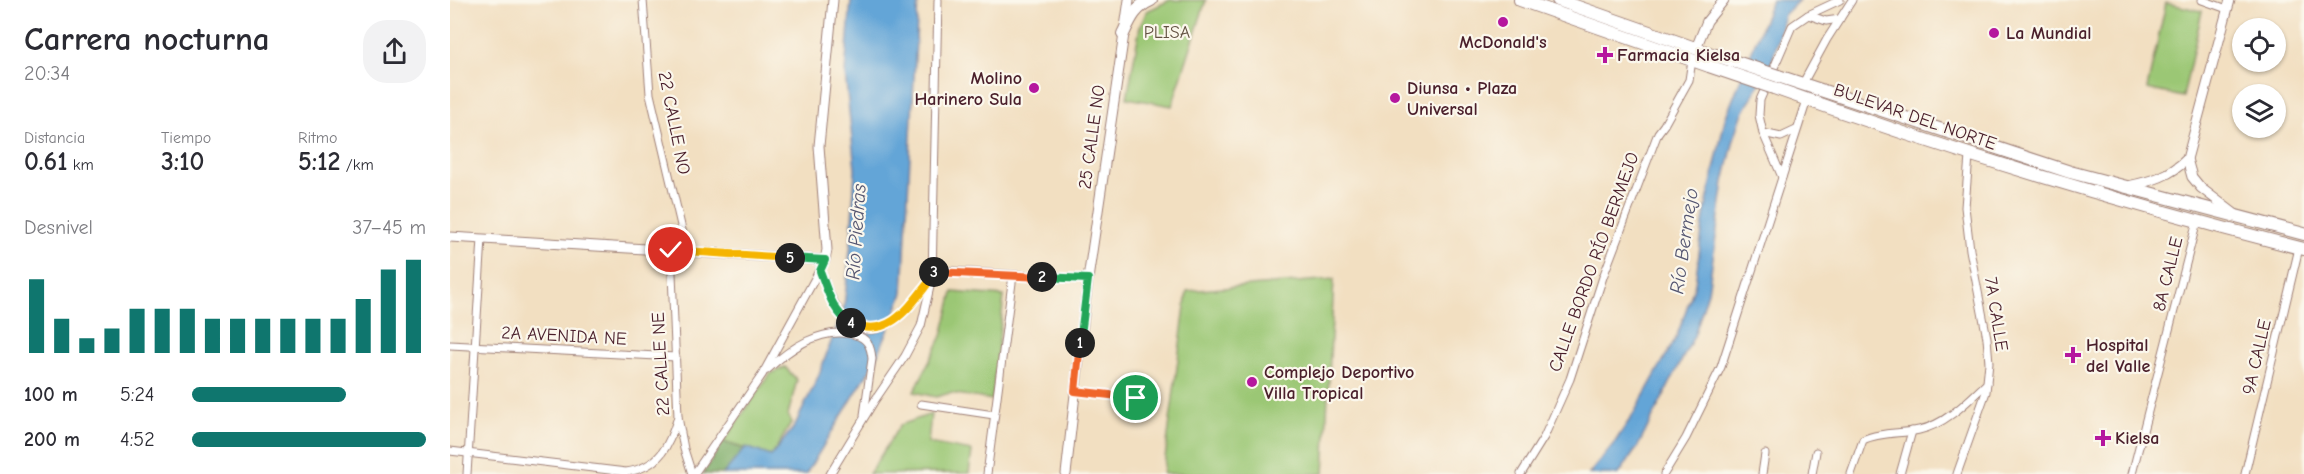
<!DOCTYPE html>
<html lang="es">
<meta charset="utf-8">
<style>
:root{--surface:#fff;--page:#f2f2f3;--text:#2b2b33;--muted:#7c7c81;--accent:#0f766e}
body{margin:0;font-family:"Comic Neue",sans-serif;background:var(--page);color:var(--text);height:100vh;display:flex;flex-direction:column;font-size:22px;white-space:nowrap}
*{box-sizing:border-box;margin:0}
p{font-size:20px;color:var(--muted)}
.icon{flex:none;width:33px;height:33px;fill:none;stroke:currentColor;stroke-width:2;stroke-linecap:round;stroke-linejoin:round}
.map{position:relative;flex:1;overflow:hidden}
.drawer{display:flex;flex-direction:column;background:var(--surface);width:450px}
.drawer>*{flex:none}
.tools{position:absolute;left:1782px;top:18px;display:grid;gap:12px}
.tools a{display:grid;place-items:center;width:54px;height:54px;border-radius:50%;background:var(--surface);box-shadow:0 2px 4px #0004;font-size:30px}
.pin{position:absolute;display:grid;place-items:center;width:51px;height:51px;color:#fff;margin:-26px;border:3px solid #fff;border-radius:50%;box-shadow:0 2px 6px #0007}
.km{position:absolute;width:30px;height:30px;margin:-15px;border-radius:50%;background:#222;color:#fff;font-size:16px;line-height:30px;text-align:center}
.round{display:grid;place-items:center;flex:none;width:63px;height:63px;border-radius:24px;background:var(--page)}
.summary{display:flex;align-items:center;justify-content:space-between;height:102px;padding:0 24px}
h1{font-size:33px;font-weight:600;line-height:45px}
.figures{display:grid;grid-template-columns:repeat(3,1fr);gap:9px;height:102px;padding:6px 24px}
.figures div{display:grid;align-content:center}
.figures b{font-size:26px;font-weight:600}
.figures small{font-size:16px;font-weight:400}
.figures p{font-size:16px}
.chart{height:168px;padding:12px 24px}
.chart p{display:flex;justify-content:space-between}
.chart svg{width:100%;height:108px;margin-top:6px;stroke:var(--accent);stroke-width:6}
ul{padding:0 24px;list-style:none;font-size:20px}
li{display:grid;grid-template-columns:96px 72px 1fr;align-items:center;height:45px}
li i{height:15px;border-radius:8px;background:var(--accent)}
main{display:flex;flex:1;min-height:0}
.map>svg:first-child{display:block}
.green{fill:#9bc774;stroke:#727350;stroke-width:1.5}
.forest{fill:#7cac66;stroke:#636648;stroke-width:1.5}
.water{fill:#63a5d7;stroke:#566281;stroke-width:1.5}
.lines{fill:none;stroke-linecap:round;stroke-linejoin:round}
.street-casing{stroke:#9e7f76;stroke-width:9}
.secondary-casing{stroke:#9e7f76;stroke-width:11}
.highway-casing{stroke:#9e7f76;stroke-width:14}
.street{stroke:#fff;stroke-width:7}
.secondary{stroke:#fff;stroke-width:9}
.highway{stroke:#fff;stroke-width:12}
.highway-bridge-casing{stroke:#9e7f76;stroke-width:14;stroke-linecap:butt}
.highway-bridge{stroke:#fff;stroke-width:12}
.split-1-casing{stroke:#fff;stroke-width:12}
.split-2-casing{stroke:#fff;stroke-width:12}
.split-3-casing{stroke:#fff;stroke-width:12}
.split-4-casing{stroke:#fff;stroke-width:12}
.split-5-casing{stroke:#fff;stroke-width:12}
.split-6-casing{stroke:#fff;stroke-width:12}
.split-1{stroke:#f0652b;stroke-width:8}
.split-2{stroke:#22a559;stroke-width:8}
.split-3{stroke:#f0652b;stroke-width:8}
.split-4{stroke:#f5b400;stroke-width:8}
.split-5{stroke:#22a559;stroke-width:8}
.split-6{stroke:#f5b400;stroke-width:8}
.poi-dot{fill:#b5179e;stroke:#fbf7ec;stroke-width:2}
.labels{text-anchor:middle;dominant-baseline:central;stroke-width:4.5;stroke-linejoin:round;paint-order:stroke}
.park-label{font-size:18px;fill:#625141;stroke:#fbf7ec}
.poi-label{font-size:18px;font-weight:bold;fill:#4a1f2b;stroke:#fbf7ec;text-anchor:start}
.street-label{font-size:18px;fill:#4a1f2b;stroke:#fbf7ec}
.water-label{font-size:20px;font-style:italic;fill:#545570;stroke:#fbf7ec}
</style>
<main>
<section class="drawer">
<div class="summary"><div><h1>Carrera nocturna</h1><p>20:34</p></div><a class="round"><svg class="icon" aria-label="share" viewBox="0 0 24 24"><path d="M12 15V3M7 8l5-5 5 5M5 13v7h14v-7"/></svg></a></div>
<div class="figures">
<div><p>Distancia</p><b>0.61<small> km</small></b></div>
<div><p>Tiempo</p><b>3:10</b></div>
<div><p>Ritmo</p><b>5:12<small> /km</small></b></div>
</div>
<div class="chart"><p><span>Desnivel</span>37–45 m</p>
<svg viewBox="0 0 160 44" preserveAspectRatio="none"><path d="M5 44V14M15 44V30M25 44V38M35 44V34M45 44V26M55 44V26M65 44V26M75 44V30M85 44V30M95 44V30M105 44V30M115 44V30M125 44V30M135 44V22M145 44V10M155 44V6"/></svg>
</div>
<ul>
<li><b>100 m</b>5:24<i style="width:66%"></i></li>
<li><b>200 m</b>4:52<i style="width:100%"></i></li>
</ul>
</section>
<div class="map">
<svg width="1854" height="474" viewBox="0 0 1854 474">
<rect width="100%" height="100%" fill="#fbf7ec"/>
<filter id="ink" filterUnits="userSpaceOnUse"><feTurbulence type="fractalNoise" baseFrequency=".0167" numOctaves="2"/><feDisplacementMap in="SourceGraphic" scale="12" xChannelSelector="R" yChannelSelector="G"/><feConvolveMatrix kernelMatrix="1 2 1 2 8 2 1 2 1" color-interpolation-filters="sRGB"/></filter>
<filter id="wash" filterUnits="userSpaceOnUse"><feTurbulence type="fractalNoise" baseFrequency=".008" numOctaves="4" result="noise"/><feDisplacementMap in="SourceGraphic" scale="24" xChannelSelector="R" yChannelSelector="G"/><feGaussianBlur stdDeviation="1.35" result="paint"/><feColorMatrix in="noise" values="0 0 0 0 0 0 0 0 0 0 0 0 0 0 0 0 0 1.4 0 .05"/><feComposite in="paint" operator="in"/></filter>
<g filter="url(#wash)">
<rect width="100%" height="100%" fill="#f2dfc1"/>
<g class="green">
<polygon points="720,0 756,0 722,106 677,98 690,26 697,11"/>
<polygon points="1716,3 1752,11 1733,97 1697,89"/>
<polygon points="884,279 874,474 713,474 737,291"/>
<polygon points="503,292 554,296 542,400 500,393 486,397 464,392 492,336"/>
<polygon points="335,367 347,380 338,415 342,422 321,457 273,442 320,374"/>
<polygon points="481,414 478,443 522,451 519,473 419,474 450,425"/>
</g>
<polygon class="forest" points="273,442 295,449 273,474 253,474"/>
<g class="water">
<polygon points="401,0 468,0 453,293 426,360 356,474 273,474 296,447 321,456 344,427 368,377 394,307 401,241 405,169 395,73"/>
<polygon points="1322,0 1349,0 1334,15 1322,62 1292,115 1284,139 1274,182 1258,292 1244,336 1187,448 1169,474 1139,474 1165,442 1184,413 1227,336 1245,284 1254,216 1275,119"/>
</g>
</g>
<g filter="url(#ink)">
<g class="lines">
<defs>
<g id="street">
<polyline points="193,0 200,94 237,251"/>
<polyline points="1752,0 1777,9"/>
<polyline points="1358,15 1376,21 1390,19"/>
<polyline points="1352,85 1377,39 1402,0"/>
<polyline points="1313,133 1331,137 1346,130"/>
<polyline points="1332,177 1313,133 1309,115 1310,100 1342,26 1358,15 1390,0"/>
<polyline points="221,250 228,417 234,449 242,474"/>
<polyline points="484,270 638,279"/>
<path d="M370,271C384,308 405,353 450,316C462,307 471,292 480,281"/>
<polyline points="0,345 226,357"/>
<path d="M317,370C339,349 372,326 405,335C417,338 421,346 422,359L414,415"/>
<polyline points="625,391 686,398"/>
<polyline points="471,404 544,415"/>
<path d="M0,451L176,472C210,467 219,446 228,417"/>
<polyline points="17,474 32,239"/>
<polyline points="244,474 312,375 375,260"/>
<polyline points="380,474 425,400 455,356 471,326 482,278 488,0"/>
<polyline points="537,474 563,275"/>
<polyline points="1071,474 1094,437 1120,379 1153,277 1208,133 1214,125 1239,80 1242,60"/>
<polyline points="1214,474 1236,438 1271,367 1357,100"/>
<polyline points="1312,474 1315,454"/>
<polyline points="1362,474 1366,452"/>
<path d="M1401,474L1413,440C1429,432 1451,434 1469,430C1495,425 1518,401 1537,383"/>
<polyline points="1450,474 1462,431"/>
<polyline points="1507,474 1536,392 1539,363 1537,338 1520,250 1515,207 1519,156"/>
<polyline points="1682,474 1747,221"/>
<polyline points="1795,474 1849,248"/>
</g>
<g id="secondary">
<polyline points="1780,0 1737,159 1742,177 1751,188 1785,214"/>
<polyline points="1246,48 1257,21 1274,0"/>
<path d="M1678,186C1702,181 1720,176 1737,159"/>
<polyline points="0,237 375,260 377,250 369,146 383,0"/>
<polyline points="616,474 638,279 679,0"/>
</g>
<g id="highway">
<polyline points="1070,0 1259,66"/>
<polyline points="1108,0 1262,54"/>
<path d="M673,34C680,19 685,7 701,0"/>
<polyline points="1328,76 1620,172 1854,234"/>
<path d="M1324,88C1498,151 1675,204 1854,249"/>
</g>
</defs>
<use href="#street" class="street-casing"/>
<use href="#secondary" class="secondary-casing"/>
<use href="#highway" class="highway-casing"/>
<use href="#street" class="street"/>
<use href="#secondary" class="secondary"/>
<use href="#highway" class="highway"/>
<defs>
<g id="highway-bridge">
<polyline points="1262,54 1328,76"/>
<polyline points="1259,66 1324,88"/>
</g>
</defs>
<use href="#highway-bridge" class="highway-bridge-casing"/>
<use href="#highway-bridge" class="highway-bridge"/>
</g>
</g>
<g class="lines" filter="url(#ink)">
<defs>
<polyline id="split-1" points="630,343 625,391 686,398"/>
<polyline id="split-2" points="592,277 638,279 630,343"/>
<polyline id="split-3" points="484,272 592,277"/>
<path id="split-4" d="M401,323C440,341 461,304 482,278L484,272"/>
<path id="split-5" d="M340,258L375,260L370,271C377,289 383,314 401,323"/>
<polyline id="split-6" points="221,250 340,258"/>
</defs>
<use href="#split-1" class="split-1-casing"/>
<use href="#split-2" class="split-2-casing"/>
<use href="#split-3" class="split-3-casing"/>
<use href="#split-4" class="split-4-casing"/>
<use href="#split-5" class="split-5-casing"/>
<use href="#split-6" class="split-6-casing"/>
<use href="#split-1" class="split-1"/>
<use href="#split-2" class="split-2"/>
<use href="#split-3" class="split-3"/>
<use href="#split-4" class="split-4"/>
<use href="#split-5" class="split-5"/>
<use href="#split-6" class="split-6"/>
</g>
<g class="poi-dot">
<circle cx="1053" cy="22" r="6"/>
<circle cx="1544" cy="33" r="6"/>
<path d="M1152 46h6v6h6v6h-6v6h-6v-6h-6v-6h6z"/>
<circle cx="584" cy="88" r="6"/>
<circle cx="945" cy="98" r="6"/>
<path d="M1620 346h6v6h6v6h-6v6h-6v-6h-6v-6h6z"/>
<circle cx="802" cy="382" r="6"/>
<path d="M1650 429h6v6h6v6h-6v6h-6v-6h-6v-6h6z"/>
</g>
<g class="labels">
<g class="park-label">
<text x="717" y="32">PLISA</text>
</g>
<g class="poi-label">
<text x="1556" y="33">La Mundial</text>
<text x="1053" y="42" text-anchor="middle">McDonald's</text>
<text x="1167" y="55">Farmacia Kielsa</text>
<text x="572" y="78" text-anchor="end">Molino<tspan x="572" dy="21">Harinero Sula</tspan></text>
<text x="957" y="88">Diunsa • Plaza<tspan x="957" dy="21">Universal</tspan></text>
<text x="1636" y="345">Hospital<tspan x="1636" dy="21">del Valle</tspan></text>
<text x="814" y="372">Complejo Deportivo<tspan x="814" dy="21">Villa Tropical</tspan></text>
<text x="1665" y="438">Kielsa</text>
</g>
<g class="street-label">
<text transform="translate(1465 117) rotate(19)">BULEVAR DEL NORTE</text>
<text transform="translate(224 123) rotate(79)">22 CALLE NO</text>
<text transform="translate(642 137) rotate(-82)">25 CALLE NO</text>
<text transform="translate(1144 262) rotate(-70)">CALLE BORDO RÍO BERMEJO</text>
<text transform="translate(1718 274) rotate(-76)">8A CALLE</text>
<text transform="translate(1546 314) rotate(81)">7A CALLE</text>
<text transform="translate(114 336) rotate(3)">2A AVENIDA NE</text>
<text transform="translate(1807 357) rotate(-77)">9A CALLE</text>
<text transform="translate(211 364) rotate(-93)">22 CALLE NE</text>
</g>
<g class="water-label">
<text transform="translate(406 232) rotate(-86)">Río Piedras</text>
<text transform="translate(1234 241) rotate(-82)">Río Bermejo</text>
</g>
</g>
</svg>
<div class="tools">
<a><svg class="icon" aria-label="locate" viewBox="0 0 24 24"><circle cx="12" cy="12" r="6"/><path d="M12 2v4M12 18v4M2 12h4M18 12h4"/></svg></a>
<a><svg class="icon" aria-label="layers" viewBox="0 0 24 24"><path d="M12 4l9 5-9 5-9-5zM3 14l9 5 9-5"/></svg></a>
</div>
<div class="pin" style="left:686px;top:398px;background:#1e9e55"><svg class="icon" aria-label="arrive" viewBox="0 0 24 24"><path d="M6 21V4h12l-3 4 3 4H6"/></svg></div>
<div class="pin" style="left:221px;top:250px;background:#d93025"><svg class="icon" aria-label="check" viewBox="0 0 24 24"><path d="M5 12l5 5 9-10"/></svg></div>
<b class="km" style="left:630px;top:343px">1</b>
<b class="km" style="left:592px;top:277px">2</b>
<b class="km" style="left:484px;top:272px">3</b>
<b class="km" style="left:401px;top:323px">4</b>
<b class="km" style="left:340px;top:258px">5</b>
</div>
</main>
